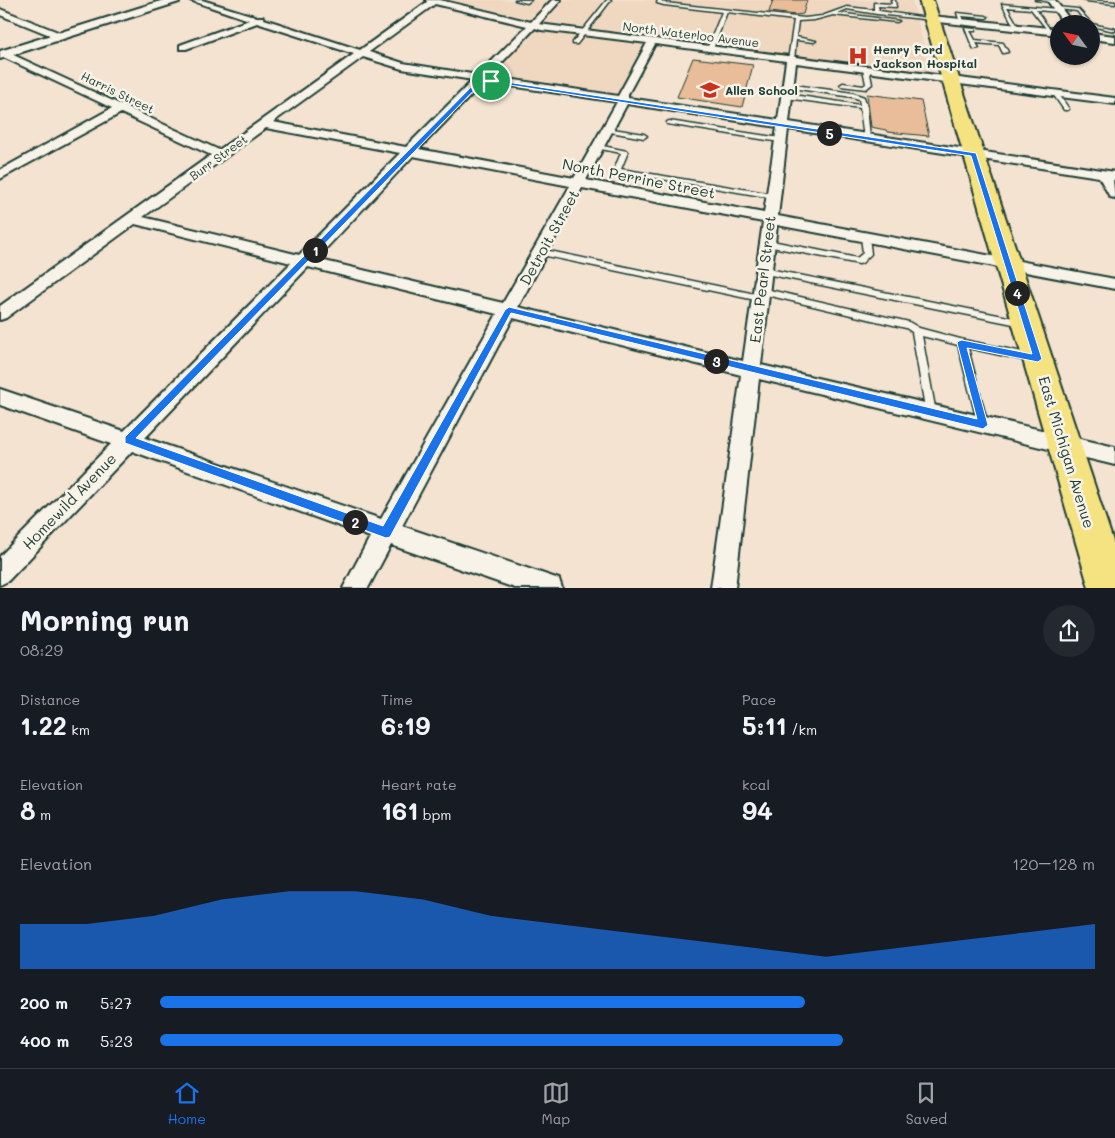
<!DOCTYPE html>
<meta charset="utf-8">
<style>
:root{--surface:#171b24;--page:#242831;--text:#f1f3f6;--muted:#9ea1a6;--line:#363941;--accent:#1a73e8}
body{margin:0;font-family:Mali,sans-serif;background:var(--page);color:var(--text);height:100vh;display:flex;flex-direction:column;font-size:19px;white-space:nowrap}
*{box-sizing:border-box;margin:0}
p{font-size:16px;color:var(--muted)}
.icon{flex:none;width:28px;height:28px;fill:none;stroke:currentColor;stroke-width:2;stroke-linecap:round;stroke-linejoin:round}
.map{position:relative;height:588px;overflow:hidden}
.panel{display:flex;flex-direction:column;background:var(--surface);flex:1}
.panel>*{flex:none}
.needle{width:32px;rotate:303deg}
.fabs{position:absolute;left:1050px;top:15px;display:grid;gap:10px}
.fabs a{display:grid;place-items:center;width:50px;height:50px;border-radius:50%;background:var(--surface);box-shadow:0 1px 4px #0004;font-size:25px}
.pin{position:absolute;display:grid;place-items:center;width:42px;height:42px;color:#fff;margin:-21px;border:2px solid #fff;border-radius:50%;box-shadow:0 1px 5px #0007}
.km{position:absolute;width:25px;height:25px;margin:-12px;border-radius:50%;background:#222;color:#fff;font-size:14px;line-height:25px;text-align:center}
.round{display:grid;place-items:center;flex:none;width:52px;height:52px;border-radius:26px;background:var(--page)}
.head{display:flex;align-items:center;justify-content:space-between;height:85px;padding:0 20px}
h1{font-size:28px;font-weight:700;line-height:38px}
.figures{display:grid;grid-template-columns:repeat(3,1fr);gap:8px;height:85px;padding:5px 20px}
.figures div{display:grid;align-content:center}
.figures b{font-size:25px;font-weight:700}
.figures small{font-size:14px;font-weight:400}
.figures p{font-size:14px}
.chart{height:140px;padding:10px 20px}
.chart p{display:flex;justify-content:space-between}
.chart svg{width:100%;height:90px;margin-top:5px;fill:var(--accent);opacity:.7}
ul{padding:0 20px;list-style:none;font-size:16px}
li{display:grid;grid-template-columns:80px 60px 1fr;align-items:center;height:38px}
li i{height:12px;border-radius:6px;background:var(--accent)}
.dock{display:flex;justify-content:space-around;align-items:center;height:70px;border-top:1px solid var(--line);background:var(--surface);font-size:14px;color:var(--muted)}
.dock a{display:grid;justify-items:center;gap:2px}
.dock .selected{color:var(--accent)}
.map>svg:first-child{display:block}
.built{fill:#f0d8c0}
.building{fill:#e9bd99;stroke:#1f3d34}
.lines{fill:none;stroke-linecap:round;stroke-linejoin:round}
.service-casing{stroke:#1f3d34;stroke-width:3}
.minor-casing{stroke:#1f3d34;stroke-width:4}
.tertiary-casing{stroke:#1f3d34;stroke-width:4}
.primary-casing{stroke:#1f3d34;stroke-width:4}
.service{fill:#f7f3e8;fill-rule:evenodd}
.minor{fill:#f7f3e8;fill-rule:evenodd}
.tertiary{fill:#f7f3e8;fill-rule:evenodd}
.primary{fill:#f5e382;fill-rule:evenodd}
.route{fill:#1a73e8;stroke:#fff;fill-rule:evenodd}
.labels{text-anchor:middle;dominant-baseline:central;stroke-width:5;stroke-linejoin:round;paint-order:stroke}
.far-street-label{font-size:12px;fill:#1f3d34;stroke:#f7f3e8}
.far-poi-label{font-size:12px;font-weight:bold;fill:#1f3d34;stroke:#f7f3e8;text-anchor:start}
.street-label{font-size:15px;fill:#1f3d34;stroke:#f7f3e8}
</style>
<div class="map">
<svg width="1115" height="588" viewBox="0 0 1115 588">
<rect width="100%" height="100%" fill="#f3e3d0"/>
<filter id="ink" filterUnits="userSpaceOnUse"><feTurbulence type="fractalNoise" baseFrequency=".02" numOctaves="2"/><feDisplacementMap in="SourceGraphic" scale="10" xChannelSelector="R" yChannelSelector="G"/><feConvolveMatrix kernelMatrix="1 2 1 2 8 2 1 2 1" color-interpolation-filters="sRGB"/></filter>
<g filter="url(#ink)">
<polygon class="built" points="450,0 912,0 931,74 649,39 616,95 493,77 540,22"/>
<g class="building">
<polygon points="773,0 807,0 803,14 796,15 769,12"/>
<polygon points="693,58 753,65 742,107 677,97"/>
<polygon points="867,94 921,101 929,136 887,132 886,130 871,127"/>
</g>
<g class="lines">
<defs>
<g id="service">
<polygon points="515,0 531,0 527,3"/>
<polygon points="607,0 611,0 577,44 573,44 573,42"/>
<polygon points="658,0 662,0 661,1 665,3 805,18 822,16 847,7 874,10 874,3 892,4 891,0 895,0 896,7 878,6 879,11 934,19 932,20 877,14 847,9 838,13 899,21 897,22 833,15 814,20 798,21 796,37 816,41 814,42 796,40 794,60 791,62 788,60 794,20 727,12 713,49 710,51 707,49 722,12 664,5 657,3"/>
<polygon points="1035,0 1054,0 1055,1 1053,2"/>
<polygon points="1084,0 1115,2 1115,4 1086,1"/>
<polygon points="1002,4 1057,9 1055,7 1078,9 1092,24 1115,29 1115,31 1091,26 1091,24 1087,24 1077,11 1058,9 1062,10 1060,12 1036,10 1051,31 1049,32 1031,9 1007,7 1019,28 1017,29 1015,28"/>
<polygon points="957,13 986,16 988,17 986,18 962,16 964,22 962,23 960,22"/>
<polygon points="965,28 975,29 975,31 970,31 975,40 1003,43 1008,52 1003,53 999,45 976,43 979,48 974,49 970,41"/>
<polygon points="866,67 869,69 872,84 866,89 841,86 840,85 843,83 863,86 866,84 863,69"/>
<polygon points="787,84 853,93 864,97 867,107 870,138 867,140 864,138 860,108 786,98 783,96 786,94 860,105 859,99 852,97 785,87 785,85"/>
<polygon points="1054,93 1058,93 1069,109 1068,110 1064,110 1053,94"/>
<polygon points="669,121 780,138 783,140 780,142 667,124 667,122"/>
<polygon points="607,128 644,134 647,136 644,138 605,131 605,129"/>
<polygon points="598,145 627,151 628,152 621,169 773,194 777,196 773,198 615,171 614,170 621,153 596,148 595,147"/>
<polygon points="862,235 868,235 869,237 871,254 862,263 859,264 767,246 763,243 767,240 857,258 863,253 861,237"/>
<polygon points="540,249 760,295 764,298 760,301 537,254 536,252 537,250"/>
<polygon points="764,268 1023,320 1026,321 1028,323 1026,325 1023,326 761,273 760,271"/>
<polygon points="761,288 909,322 919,328 964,340 1032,354 1035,355 1037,358 1035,361 1032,362 968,348 988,425 987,428 983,430 979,428 978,425 958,345 922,336 936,413 935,416 931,417 927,416 926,413 912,332 906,328 758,293 757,291"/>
</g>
<g id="minor">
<path d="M190,0H202L257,17H263L264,19L360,50L427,2L426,0H440L531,22L552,0H561L539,24L1115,98V104L796,63L789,122L1115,172V180H1113L1115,198L1110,197L1099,177L788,129L778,216L1115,279V289L777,225L761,365L1115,447V465L759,379L735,588H711L741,375L513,318L402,526L550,576L559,579L562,588H515L391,545L368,588H343L370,537L132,451L8,581L0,585V556L111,444L0,405V389L124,431L291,263L135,224L6,318L0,320V306L211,155L121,113L0,179V170L112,108L1,56V52H7L219,150L354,54L257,23L186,49H180V45L249,20ZM435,4L527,26L478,75L403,63L369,52ZM535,28L541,30L647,43L618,96L489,76ZM655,44L786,61L778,120L628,98V94ZM363,57L402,69L473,80L406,147L273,122ZM484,82L617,102L574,178L419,149ZM627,104L777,127L764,213L586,180ZM266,128L400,153L299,255L143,217ZM413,156L570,186L503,303L316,259ZM582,188L763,222L743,361L518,307ZM308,267L497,314L381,519L145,438Z"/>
<polygon points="1047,0 1055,0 1073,24 1064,24"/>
<polygon points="0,9 63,34 65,36 63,38 57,38 0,15"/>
<polygon points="932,16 1059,29 1059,35 929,21 929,17"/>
<polygon points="1091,33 1115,36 1115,42 1091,39"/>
</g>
<polygon id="tertiary" points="164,0 180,0 179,2 0,59 0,51"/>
<polygon id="primary" points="919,0 933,0 1115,547 1115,588 1089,588"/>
</defs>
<use href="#service" class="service-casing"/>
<use href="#minor" class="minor-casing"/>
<use href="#tertiary" class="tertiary-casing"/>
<use href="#primary" class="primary-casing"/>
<use href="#service" class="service"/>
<use href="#minor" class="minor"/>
<use href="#tertiary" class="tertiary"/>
<use href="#primary" class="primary"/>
</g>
</g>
<path class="route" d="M480,78L976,153L1042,359L1038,362L967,348L988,425L983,429L511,313L390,537L386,538L125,443V437ZM483,81L971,156L1032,354L962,340L959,341L957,343L977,419L509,307L505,310L383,526L136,438Z"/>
<defs>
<symbol id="hospital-bare" viewBox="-9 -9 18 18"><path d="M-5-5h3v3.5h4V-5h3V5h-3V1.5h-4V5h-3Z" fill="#c8321e" stroke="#f7f3e8" stroke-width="2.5" paint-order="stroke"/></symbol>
<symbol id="school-bare" viewBox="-9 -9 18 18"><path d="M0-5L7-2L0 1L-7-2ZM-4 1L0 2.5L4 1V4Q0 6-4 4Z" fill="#c8321e" stroke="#f7f3e8" stroke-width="2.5" paint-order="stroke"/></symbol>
</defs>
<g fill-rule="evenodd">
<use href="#hospital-bare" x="844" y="42" width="28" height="28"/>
<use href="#school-bare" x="696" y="76" width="28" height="28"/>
</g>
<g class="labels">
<g class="far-street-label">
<text transform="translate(691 34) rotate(7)">North Waterloo Avenue</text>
<text transform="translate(118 92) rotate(26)">Harris Street</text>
<text transform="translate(218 157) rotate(-36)">Burr Street</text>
</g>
<g class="far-poi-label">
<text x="873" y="49">Henry Ford<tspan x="873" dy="14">Jackson Hospital</tspan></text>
<text x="725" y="90">Allen School</text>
</g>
<g class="street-label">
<text transform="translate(639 178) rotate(11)">North Perrine Street</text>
<text transform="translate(549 237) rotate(-61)">Detroit Street</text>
<text transform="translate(762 279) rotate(-83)">East Pearl Street</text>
<text transform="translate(1067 452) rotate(73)">East Michigan Avenue</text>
<text transform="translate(69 501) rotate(-46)">Homewild Avenue</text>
</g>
</g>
</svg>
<div class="fabs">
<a><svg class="needle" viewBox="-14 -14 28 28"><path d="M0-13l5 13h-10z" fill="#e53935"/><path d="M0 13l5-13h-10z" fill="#9ea1a6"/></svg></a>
</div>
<div class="pin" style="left:491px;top:81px;background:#1e9e55"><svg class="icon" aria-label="arrive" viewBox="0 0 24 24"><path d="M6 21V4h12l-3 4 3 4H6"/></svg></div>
<b class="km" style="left:315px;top:250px">1</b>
<b class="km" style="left:355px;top:522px">2</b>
<b class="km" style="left:716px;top:361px">3</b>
<b class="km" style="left:1017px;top:293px">4</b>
<b class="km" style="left:829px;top:133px">5</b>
</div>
<section class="panel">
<div class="head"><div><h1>Morning run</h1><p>08:29</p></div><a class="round"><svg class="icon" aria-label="share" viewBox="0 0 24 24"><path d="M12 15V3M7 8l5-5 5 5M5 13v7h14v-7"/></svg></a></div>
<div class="figures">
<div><p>Distance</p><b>1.22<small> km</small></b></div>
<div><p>Time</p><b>6:19</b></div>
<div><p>Pace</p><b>5:11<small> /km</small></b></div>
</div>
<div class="figures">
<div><p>Elevation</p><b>8<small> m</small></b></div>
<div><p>Heart rate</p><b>161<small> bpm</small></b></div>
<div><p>kcal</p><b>94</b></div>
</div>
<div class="chart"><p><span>Elevation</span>120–128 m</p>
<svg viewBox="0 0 160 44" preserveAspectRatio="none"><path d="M0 44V22L10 22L20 18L30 10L40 6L50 6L60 10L70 18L80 22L90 26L100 30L110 34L120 38L130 34L140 30L150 26L160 22V44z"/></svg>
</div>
<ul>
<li><b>200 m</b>5:27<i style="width:69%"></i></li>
<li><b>400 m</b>5:23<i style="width:73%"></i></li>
</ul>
</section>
<nav class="dock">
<a class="selected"><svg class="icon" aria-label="home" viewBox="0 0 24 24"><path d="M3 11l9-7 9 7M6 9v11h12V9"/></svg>Home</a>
<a><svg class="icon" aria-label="map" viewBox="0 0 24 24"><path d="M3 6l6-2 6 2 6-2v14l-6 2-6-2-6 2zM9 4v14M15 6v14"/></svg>Map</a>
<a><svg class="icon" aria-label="saved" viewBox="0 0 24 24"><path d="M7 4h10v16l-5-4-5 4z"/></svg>Saved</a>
</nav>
